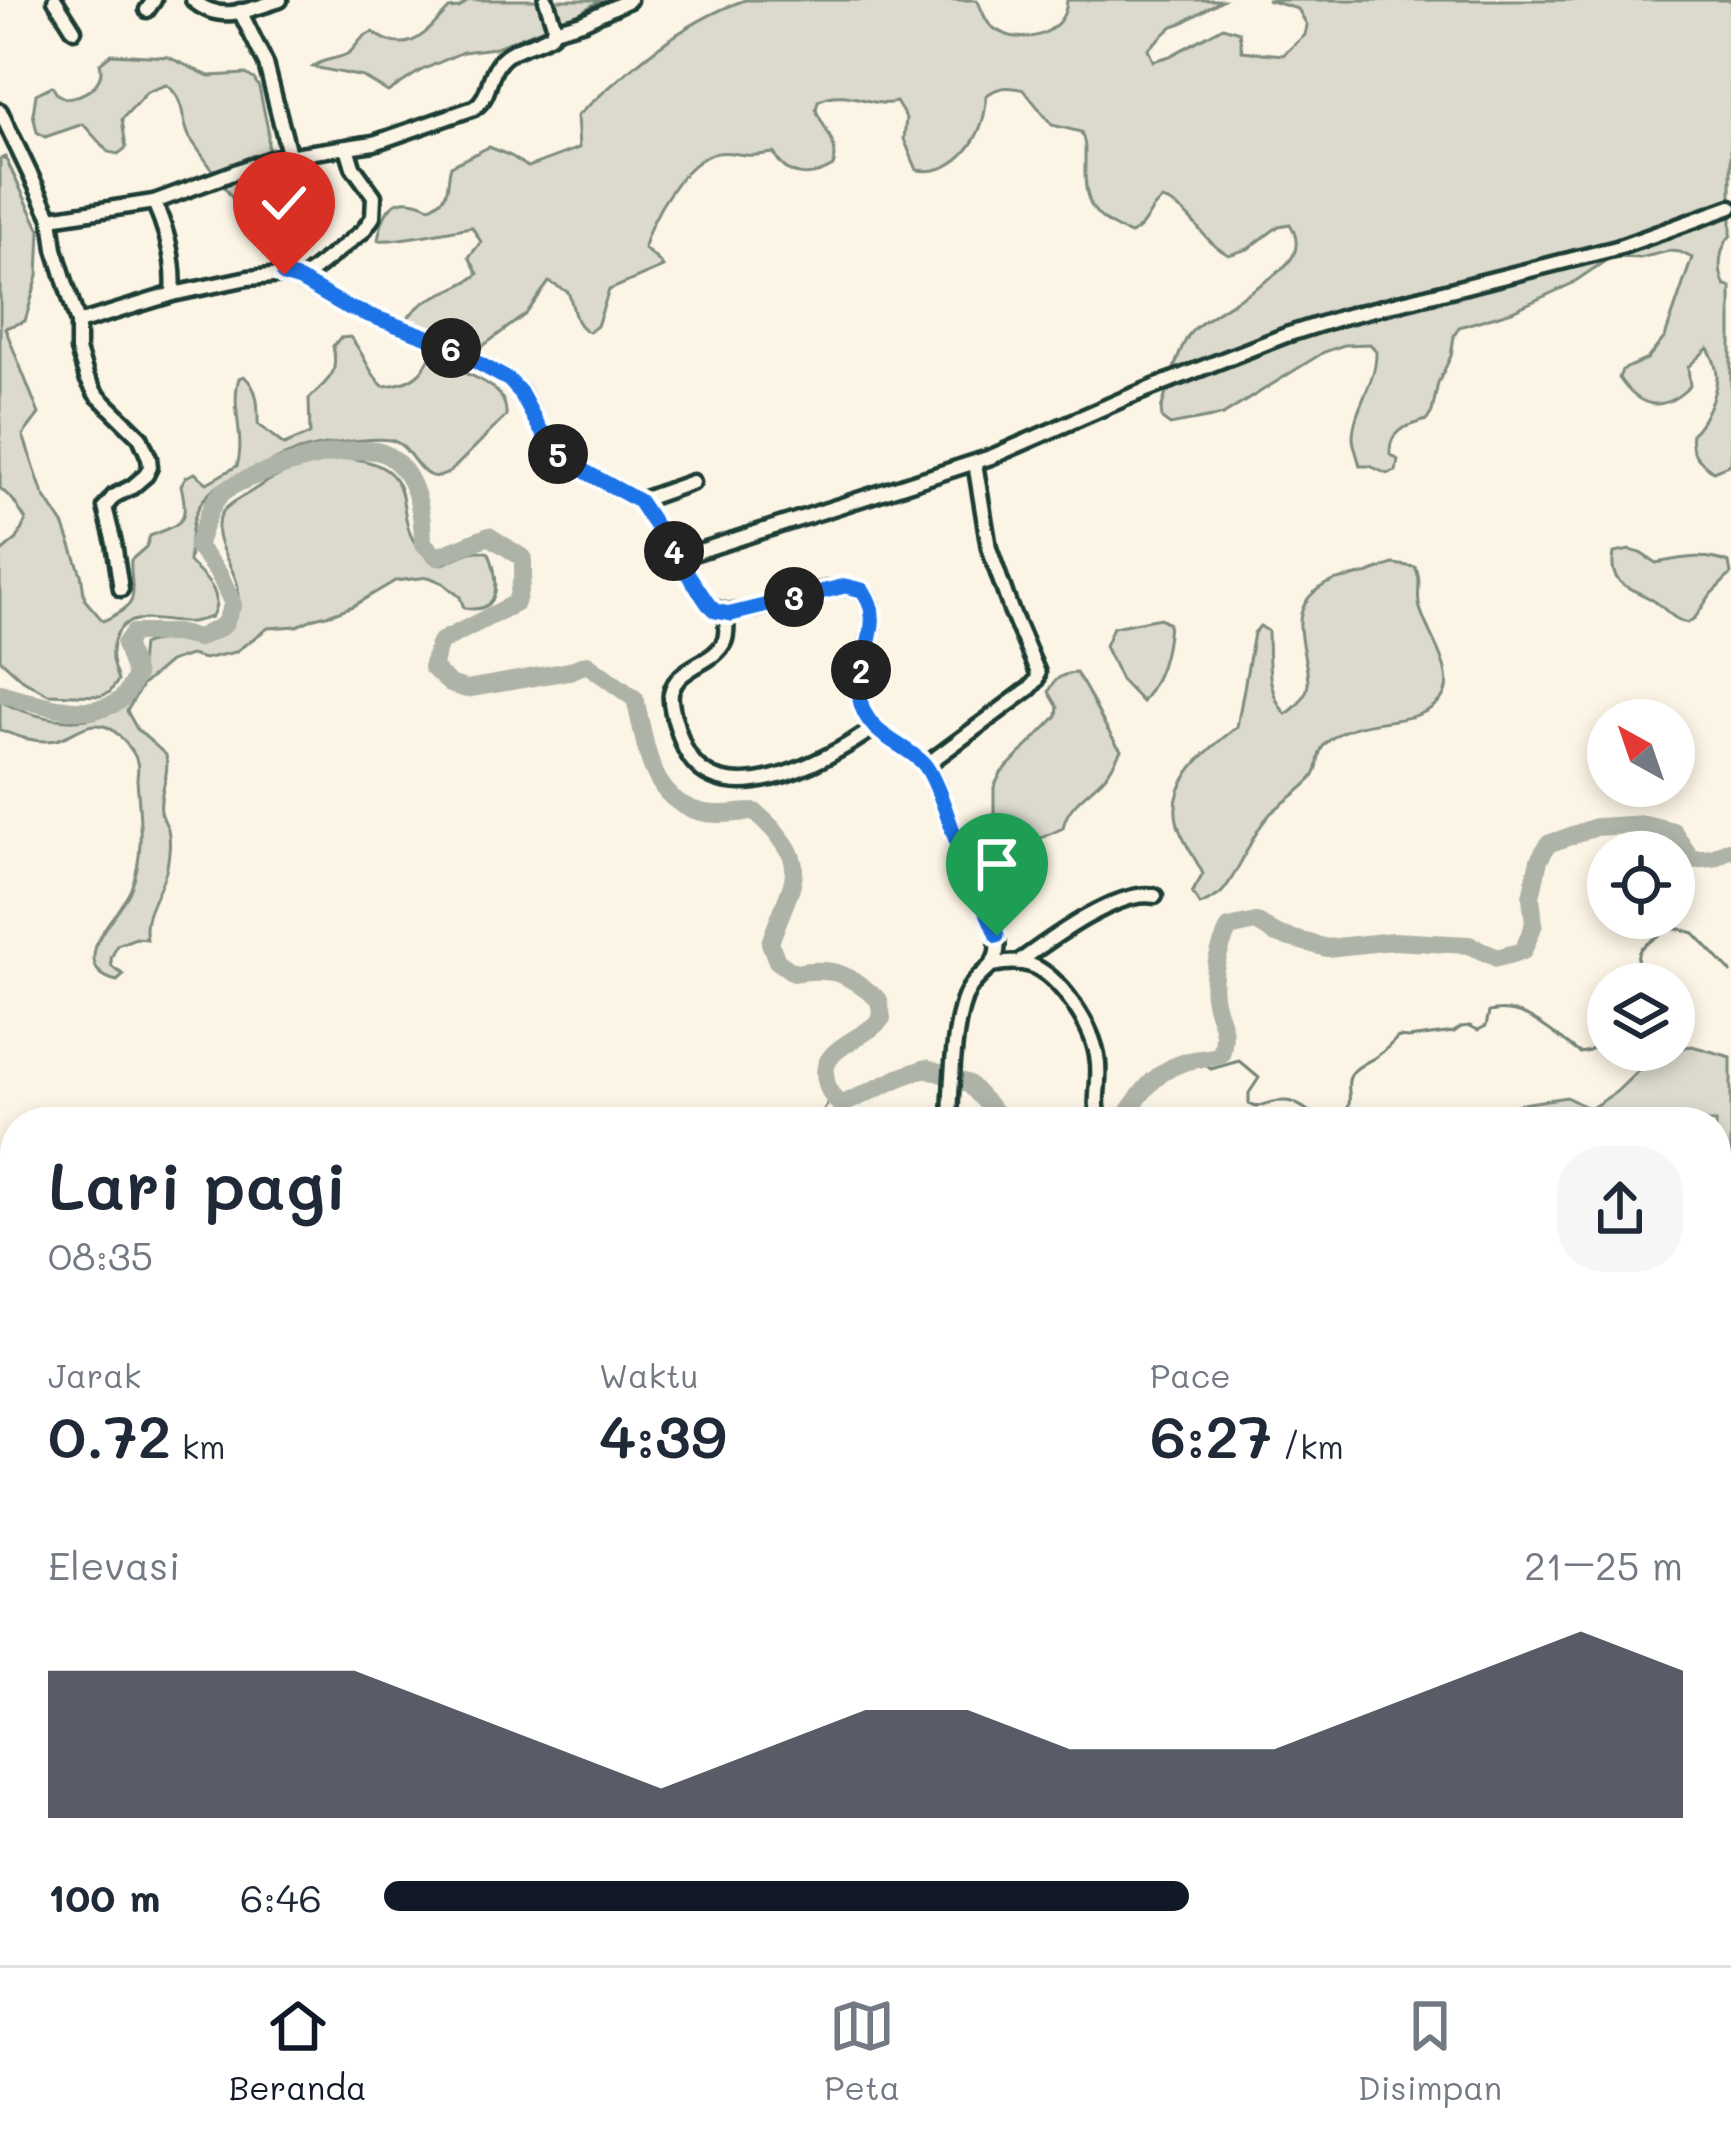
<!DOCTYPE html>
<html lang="id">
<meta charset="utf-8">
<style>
:root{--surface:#fff;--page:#f6f6f7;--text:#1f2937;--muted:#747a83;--line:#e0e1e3;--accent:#111827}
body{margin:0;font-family:Mali,sans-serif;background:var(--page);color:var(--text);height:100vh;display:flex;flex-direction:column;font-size:45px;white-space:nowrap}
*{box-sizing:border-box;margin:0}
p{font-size:39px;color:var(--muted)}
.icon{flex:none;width:66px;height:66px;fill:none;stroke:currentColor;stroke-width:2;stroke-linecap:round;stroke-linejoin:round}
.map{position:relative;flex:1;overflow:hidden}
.sheet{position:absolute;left:0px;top:1107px;width:1731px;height:858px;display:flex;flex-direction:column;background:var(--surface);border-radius:48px 48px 0 0;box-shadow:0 6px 18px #0003}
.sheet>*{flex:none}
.needle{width:78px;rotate:320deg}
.tools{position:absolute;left:1587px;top:699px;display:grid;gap:24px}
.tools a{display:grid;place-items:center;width:108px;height:108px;border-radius:50%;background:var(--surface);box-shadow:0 6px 18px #0003;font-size:60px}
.pin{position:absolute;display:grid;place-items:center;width:102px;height:102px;color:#fff;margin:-123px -51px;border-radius:50% 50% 50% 0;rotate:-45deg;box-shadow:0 0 12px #0007}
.pin .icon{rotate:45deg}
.km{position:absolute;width:60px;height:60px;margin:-30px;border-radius:50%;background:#222;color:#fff;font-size:33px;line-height:60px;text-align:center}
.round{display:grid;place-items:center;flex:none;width:126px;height:126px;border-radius:48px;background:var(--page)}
.headline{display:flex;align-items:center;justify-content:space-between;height:204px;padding:0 48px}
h1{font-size:66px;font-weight:600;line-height:90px}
.figures{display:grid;grid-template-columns:repeat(3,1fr);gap:18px;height:204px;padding:12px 48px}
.figures div{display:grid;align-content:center}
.figures b{font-size:60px;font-weight:600}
.figures small{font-size:33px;font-weight:400}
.figures p{font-size:33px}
.chart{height:336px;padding:24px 48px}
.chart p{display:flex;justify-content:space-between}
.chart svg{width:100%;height:216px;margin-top:12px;fill:var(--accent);opacity:.7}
ul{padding:0 48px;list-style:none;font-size:39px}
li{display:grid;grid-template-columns:192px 144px 1fr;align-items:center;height:90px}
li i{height:30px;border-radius:15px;background:var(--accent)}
.menu{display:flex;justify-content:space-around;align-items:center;height:168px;border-top:3px solid var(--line);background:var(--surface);font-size:33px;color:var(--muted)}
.menu a{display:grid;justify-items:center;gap:6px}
.menu .selected{color:var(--accent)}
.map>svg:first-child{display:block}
.green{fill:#dcdacc;stroke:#7e8c80;stroke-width:3}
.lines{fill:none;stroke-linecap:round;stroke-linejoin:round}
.stream{stroke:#758479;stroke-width:3}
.river{stroke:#aeb3a7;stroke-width:18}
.minor-casing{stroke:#1f3d34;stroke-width:21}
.minor{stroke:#fcf5e5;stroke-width:12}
.route-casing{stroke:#fff;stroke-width:24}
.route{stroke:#1a73e8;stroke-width:15}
</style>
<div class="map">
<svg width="1731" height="1965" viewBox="0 0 1731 1965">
<rect width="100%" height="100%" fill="#fcf5e5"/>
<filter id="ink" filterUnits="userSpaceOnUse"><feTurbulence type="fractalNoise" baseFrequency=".00833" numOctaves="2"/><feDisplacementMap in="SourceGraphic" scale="24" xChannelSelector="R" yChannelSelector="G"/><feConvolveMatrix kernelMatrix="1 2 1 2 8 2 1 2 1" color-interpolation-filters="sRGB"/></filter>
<g filter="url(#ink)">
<g class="green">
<path d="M469,0H600L578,14L494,48L463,52L420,71L388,92L363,77L313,67C325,57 341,60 350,52C360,43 359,37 373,32C408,58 425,34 449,9L459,8Z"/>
<path d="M745,0H977C982,8 984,20 991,26C1018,49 1066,36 1067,0H1222L1182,23L1173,26L1148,49L1153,61L1170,56L1223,27L1239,32L1242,51L1283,55L1305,35L1307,25L1298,9L1267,0H1731V235C1719,248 1717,270 1725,286L1731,287V464L1713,471C1698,460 1689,453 1692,433C1704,423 1716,394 1717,377C1717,367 1713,357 1708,348L1688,367L1690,386C1663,413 1640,409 1619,378L1622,370L1647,359L1665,337L1692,258L1680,252L1669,251L1640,258L1611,257L1571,284L1512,311L1459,327L1454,336L1451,356L1438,383L1432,412L1427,420C1407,426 1389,429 1390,454L1398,460L1396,471L1387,474L1370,466H1360C1358,457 1353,446 1353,437C1354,407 1377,382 1376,351L1370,344L1344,345L1324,352L1223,415L1170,425L1162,419L1161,409C1168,389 1179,345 1192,331C1213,309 1288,277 1295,251C1298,241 1295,232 1290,224L1279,226L1248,249L1229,255C1201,242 1192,208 1162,200C1147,209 1148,227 1130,234C1091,218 1084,204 1085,162C1085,151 1086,143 1081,132L1052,125L1024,90C1008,86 998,86 986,96C987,133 958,177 917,170L904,139L906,118L896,102C873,109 846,86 818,101L816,110C823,128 841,146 833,166C810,180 786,178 774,153C764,154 755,156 745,155C735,154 727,151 717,153C686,158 649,219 644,248C651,256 658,258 663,267L609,290L597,326L589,332C572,324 575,308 568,292L549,282L526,314L464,360L465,373C484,380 508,392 506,416L450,472C418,491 415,444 390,440C368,437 308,446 287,455C275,459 264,468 253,471C236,476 216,484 204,499C190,516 191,541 189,562C205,578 226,594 211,617C204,619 198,621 191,622C161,625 117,602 112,652C110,663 116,671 118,681L110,692L101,696L48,694L23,680L0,659V553L17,539L26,520L13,500L0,488V159L5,157L40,230L38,276L25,321L5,328L39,414L23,435L43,494L64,526L81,574L85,600L103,621C146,601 129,597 131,560L146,547L150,536C184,522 189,523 181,485L186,477L195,473L207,483L237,466C246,437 230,407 239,378L244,376C259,390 258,405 258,424L284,445L310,434L309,399C329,378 339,376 333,346L340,338L350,337C364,352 368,373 383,386C419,384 429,367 438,334L406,321C423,293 456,293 478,274L469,257L481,242L472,227C451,230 394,243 378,240C384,206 396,191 430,207C453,196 445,187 451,166L489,147L511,156L528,167L579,148L577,116C628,70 679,23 745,0Z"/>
<path d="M111,54L168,57L209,76L246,74L254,79L259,87L268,130V159L280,206L275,215L268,221L259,222L242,212L190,138C180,119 186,98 166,85L147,92L122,119L126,148L118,154L108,152L83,124L45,137L37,132L33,114L36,94L52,86L57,94L65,98C84,97 106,84 100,63Z"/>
<path d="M337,457C445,463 370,534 443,564C458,558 474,546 489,553C499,579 503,615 464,608L460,597L443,583L429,577L395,581L353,606L334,613L315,618L297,626L268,628L235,652L204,659L190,655L169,662L142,685L127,711L137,729L166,755C170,777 158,794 161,811C162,818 166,823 168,829C171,842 169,854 167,867C162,892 141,913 147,939L136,938L117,945L111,959L112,967L124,975L117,981C104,978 93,971 94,956C95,933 120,912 130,891C145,857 140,817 137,780C137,774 139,768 137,762C135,751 117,731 107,727C86,719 73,737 55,740C37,744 16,736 0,730V701C42,723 112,736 136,683C141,672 140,658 142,645C167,633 210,652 230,628C234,623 235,616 236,611C237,602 240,592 237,583C231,561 208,537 222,513C227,504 243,497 252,491C278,473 306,463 337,457Z"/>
<path d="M1630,550L1640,553L1656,563C1683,558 1704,553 1729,563L1731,574L1711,594L1695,618L1687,623C1672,619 1666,609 1654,601C1632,587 1607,587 1614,553Z"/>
<path d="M1393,564L1415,567C1422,580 1417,589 1419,603C1421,626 1460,673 1442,698C1416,732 1358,711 1325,744C1315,755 1321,767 1313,777C1302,791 1284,801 1271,813C1250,835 1242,868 1223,891C1217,898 1208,901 1200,905L1192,893L1203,874C1196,859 1186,846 1180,831C1162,784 1205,752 1237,727L1254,633L1260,626L1268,631C1269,659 1266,693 1286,714C1296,708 1307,696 1308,684C1309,653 1282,612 1321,587C1334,578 1351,578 1366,574C1375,571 1384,567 1393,564Z"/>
<path d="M1160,618L1169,624C1167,654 1160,678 1142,702L1121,680L1105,646L1113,627Z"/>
<path d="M1076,673C1094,698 1102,727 1121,750C1116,759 1112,769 1105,776C1090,793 1067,804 1063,828L976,868L965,854L963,844L981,833L994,820V787L1001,773L1057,716L1058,707L1049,692C1055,678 1061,674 1076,673Z"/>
<polygon points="1692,1046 1731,1057 1731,1228 1716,1231 1716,1122 1486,1122 1497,1108 1566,1097 1590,1109 1616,1092 1659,1051"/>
<polygon points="1716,1298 1722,1309 1731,1314 1731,1965 641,1965 640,1962 630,1961 628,1965 608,1965 613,1950 781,1950 785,1955 794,1950 1716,1950"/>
<polygon points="458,1950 475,1950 479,1958 506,1950 566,1950 575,1965 464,1965"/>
</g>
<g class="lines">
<g class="stream">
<polyline points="1729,850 1731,851"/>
<polyline points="1641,984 1636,968 1638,954 1641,948 1667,929 1680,929 1694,933 1731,972"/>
<path d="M1196,1058L1211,1069L1239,1061L1259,1078L1249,1093V1104L1256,1107C1267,1103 1280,1099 1292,1102C1308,1107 1325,1130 1343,1115C1357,1102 1342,1085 1353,1072C1359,1065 1370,1061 1377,1056C1385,1051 1391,1044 1398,1037L1408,1038L1454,1032L1461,1027L1470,1026L1478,1030L1486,1026L1489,1012C1525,1003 1552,1034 1580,1053L1589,1051L1608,1039"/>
<polyline points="815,1122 832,1098"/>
<polyline points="631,1965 635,1957 634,1950"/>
</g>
<g class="river">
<path d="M0,693C32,702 88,722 119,701C127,695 131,685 136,676L125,644L133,633H176L198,638L224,625L233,604L219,574L197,546C204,528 210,500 226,490C252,472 357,439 385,454C416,470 423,512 423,543L437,557L489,536L523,558V575L516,603L440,642L432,667L450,684L466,689L569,671L587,664L635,699C647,745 648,803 706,813C721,816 740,812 755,812C816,866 793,876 770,943L777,961L794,973C835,966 848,974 879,1000L882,1018C865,1040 818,1047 826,1080C828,1091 832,1098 841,1105L901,1077L926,1068L969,1084L1004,1122"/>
<path d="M1121,1122C1141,1094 1156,1067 1193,1060C1203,1058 1210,1059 1221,1055C1229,1024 1218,1024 1214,996C1211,973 1219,949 1229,928L1256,922L1276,934L1327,948L1393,941L1469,945L1497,958L1523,951L1534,924L1531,897L1539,860L1548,844L1596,827L1645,824L1673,831L1692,860L1713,858L1729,850"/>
</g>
<defs>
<g id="minor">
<polyline points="55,0 74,30"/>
<path d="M193,0C220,24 248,10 280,0"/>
<polyline points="147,10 154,0"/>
<polyline points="240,11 266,64 289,154"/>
<polyline points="554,30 582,22 629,0"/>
<polyline points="0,111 51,218 55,249 78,323 78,350 87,378 96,394 140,437 149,458 150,467 146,475 132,487 114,496 105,507 114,543 121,589"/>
<path d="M154,202C167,231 176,262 173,294"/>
<path d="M51,218L154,202L273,158L374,143L474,108C491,96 487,79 498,64C509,47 536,45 552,34L554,25L546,0"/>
<polyline points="300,281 363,231 373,217 374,196 353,167 347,147"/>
<path d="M78,323L173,294L248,278L284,275L300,281L347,307L436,340L509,380L521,392L540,429L564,460L639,501L708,604C740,632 820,575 862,590C891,625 848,667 862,707C873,738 903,743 923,763C936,776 952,830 959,850C971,879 985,907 997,936C1001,971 982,966 968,991C953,1018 951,1090 950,1122"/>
<polyline points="639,501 693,482"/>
<polyline points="678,558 991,457 1126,398 1286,335 1343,317 1617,248 1731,207"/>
<path d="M726,614C726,622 728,634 724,642C714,664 677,666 671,693C669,706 677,726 681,739C710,825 828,761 875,727"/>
<polyline points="926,765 1030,688 1037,680 1038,673 1011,610 989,548 975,463"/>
<path d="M1019,962C1048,941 1119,888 1155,896"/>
<path d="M993,965C1006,962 1019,961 1031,965C1060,976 1092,1026 1097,1056C1102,1080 1092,1099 1100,1122"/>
<polyline points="0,1268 9,1240"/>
<polyline points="0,1784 15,1779"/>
<polyline points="0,1841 15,1861"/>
<polyline points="172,1950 194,1965"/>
<polyline points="445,1950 451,1965"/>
<polyline points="63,1965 85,1950"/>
<polyline points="252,1965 263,1950"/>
</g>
</defs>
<use href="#minor" class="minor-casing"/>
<use href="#minor" class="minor"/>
</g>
</g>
<g class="lines" filter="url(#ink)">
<defs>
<path id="route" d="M284,275L300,280L347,307L436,340L509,380L520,392L540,429L564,460L639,501L708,604L715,611L731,614L845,586L862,590C891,625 848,667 862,707C873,737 903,743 923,763C936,776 952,830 959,849C971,879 985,906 997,936"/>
</defs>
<use href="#route" class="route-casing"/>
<use href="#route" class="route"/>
</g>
</svg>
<div class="tools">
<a><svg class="needle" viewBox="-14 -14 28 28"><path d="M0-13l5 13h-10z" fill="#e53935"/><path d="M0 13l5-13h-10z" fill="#747a83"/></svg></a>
<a><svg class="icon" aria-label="locate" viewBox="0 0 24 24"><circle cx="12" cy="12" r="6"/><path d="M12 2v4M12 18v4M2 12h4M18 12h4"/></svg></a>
<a><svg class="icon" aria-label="layers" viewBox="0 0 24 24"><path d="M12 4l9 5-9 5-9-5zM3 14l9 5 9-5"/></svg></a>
</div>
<div class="pin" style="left:997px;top:936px;background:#1e9e55"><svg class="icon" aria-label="arrive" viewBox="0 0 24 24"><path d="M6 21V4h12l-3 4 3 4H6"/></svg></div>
<div class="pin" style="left:284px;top:275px;background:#d93025"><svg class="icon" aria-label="check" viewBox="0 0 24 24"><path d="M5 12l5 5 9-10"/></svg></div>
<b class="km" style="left:861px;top:670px">2</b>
<b class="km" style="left:794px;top:597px">3</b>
<b class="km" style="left:674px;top:551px">4</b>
<b class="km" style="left:558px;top:454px">5</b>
<b class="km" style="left:451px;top:348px">6</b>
<section class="sheet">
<div class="headline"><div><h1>Lari pagi</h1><p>08:35</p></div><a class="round"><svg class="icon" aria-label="share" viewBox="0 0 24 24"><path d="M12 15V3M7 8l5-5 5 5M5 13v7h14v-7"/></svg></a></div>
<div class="figures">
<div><p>Jarak</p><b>0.72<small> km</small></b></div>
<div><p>Waktu</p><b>4:39</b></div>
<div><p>Pace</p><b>6:27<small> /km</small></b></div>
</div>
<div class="chart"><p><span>Elevasi</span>21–25 m</p>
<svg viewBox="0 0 160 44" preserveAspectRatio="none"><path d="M0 44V14L10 14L20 14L30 14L40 22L50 30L60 38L70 30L80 22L90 22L100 30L110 30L120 30L130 22L140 14L150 6L160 14V44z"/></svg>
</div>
<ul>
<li><b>100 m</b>6:46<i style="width:62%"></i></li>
</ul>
</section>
</div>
<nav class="menu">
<a class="selected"><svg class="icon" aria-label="home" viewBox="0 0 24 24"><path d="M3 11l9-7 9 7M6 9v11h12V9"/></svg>Beranda</a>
<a><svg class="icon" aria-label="map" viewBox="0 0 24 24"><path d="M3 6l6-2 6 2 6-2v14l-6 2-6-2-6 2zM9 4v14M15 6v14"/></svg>Peta</a>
<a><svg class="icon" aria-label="saved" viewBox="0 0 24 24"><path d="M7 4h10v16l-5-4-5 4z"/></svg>Disimpan</a>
</nav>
